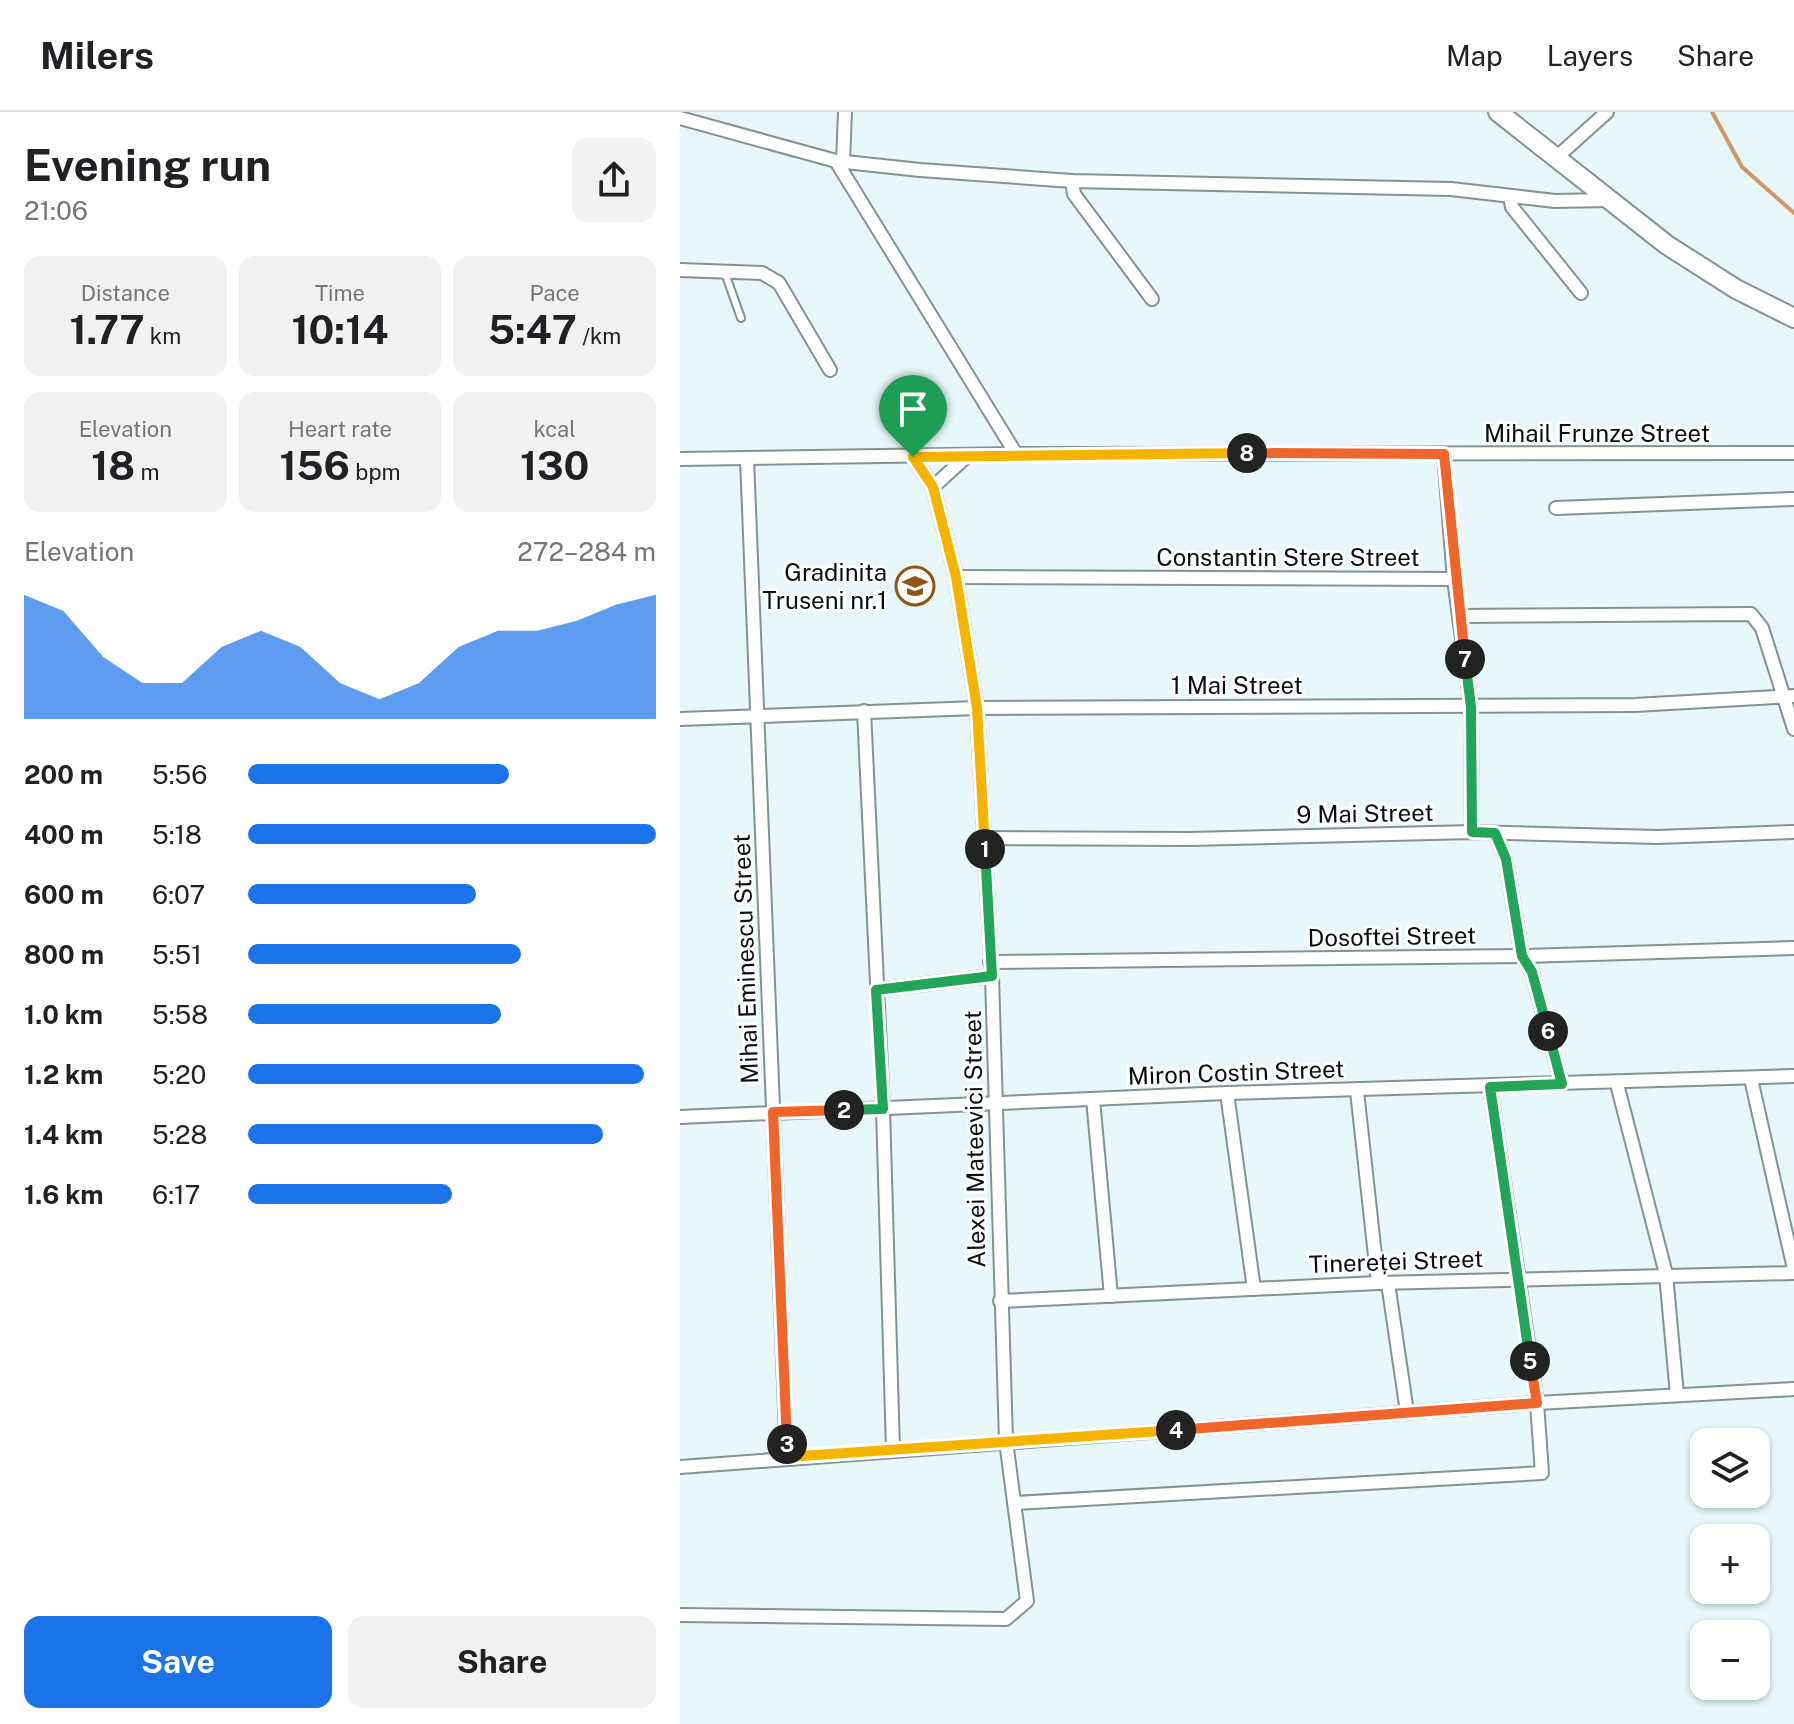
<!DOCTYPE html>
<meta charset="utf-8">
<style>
:root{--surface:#fff;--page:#f2f2f2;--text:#202124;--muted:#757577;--line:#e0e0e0;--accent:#1a73e8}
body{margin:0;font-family:"Public Sans",sans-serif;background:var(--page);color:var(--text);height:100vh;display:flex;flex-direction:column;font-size:30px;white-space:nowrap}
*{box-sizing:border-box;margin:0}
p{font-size:26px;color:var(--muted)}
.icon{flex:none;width:44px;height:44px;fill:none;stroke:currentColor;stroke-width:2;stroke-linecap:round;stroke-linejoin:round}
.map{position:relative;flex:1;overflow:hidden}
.side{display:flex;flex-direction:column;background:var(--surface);width:680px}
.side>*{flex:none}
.tools{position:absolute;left:1010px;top:1316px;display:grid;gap:16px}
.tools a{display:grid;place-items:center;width:80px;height:80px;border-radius:16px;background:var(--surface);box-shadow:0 2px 6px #0004;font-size:40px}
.pin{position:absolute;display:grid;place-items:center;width:68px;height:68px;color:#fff;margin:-82px -34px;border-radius:50% 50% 50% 0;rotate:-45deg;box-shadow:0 0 8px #0007}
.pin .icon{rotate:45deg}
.km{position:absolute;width:40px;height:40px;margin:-20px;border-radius:50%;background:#222;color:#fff;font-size:22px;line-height:40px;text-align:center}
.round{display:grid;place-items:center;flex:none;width:84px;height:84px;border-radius:16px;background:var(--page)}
.summary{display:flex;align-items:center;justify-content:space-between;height:136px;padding:0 24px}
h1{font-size:44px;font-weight:700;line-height:60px}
.metrics{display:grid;grid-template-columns:repeat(3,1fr);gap:12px;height:136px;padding:8px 24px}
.metrics div{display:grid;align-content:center;border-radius:16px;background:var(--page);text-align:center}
.metrics b{font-size:40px;font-weight:700}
.metrics small{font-size:22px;font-weight:400}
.metrics p{font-size:22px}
.chart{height:224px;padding:16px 24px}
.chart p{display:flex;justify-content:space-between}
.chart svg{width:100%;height:144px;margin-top:8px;fill:var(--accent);opacity:.7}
.primary-button{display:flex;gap:16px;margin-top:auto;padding:16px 24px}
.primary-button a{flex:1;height:92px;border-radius:16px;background:var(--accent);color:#fff;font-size:32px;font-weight:700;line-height:92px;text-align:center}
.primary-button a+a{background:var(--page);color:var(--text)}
ul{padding:0 24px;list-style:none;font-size:26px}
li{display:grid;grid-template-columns:128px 96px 1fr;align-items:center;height:60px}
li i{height:20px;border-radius:10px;background:var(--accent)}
header{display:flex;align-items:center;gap:48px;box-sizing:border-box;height:112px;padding:0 40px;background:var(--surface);border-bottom:2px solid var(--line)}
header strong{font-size:38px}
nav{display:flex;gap:44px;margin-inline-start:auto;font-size:28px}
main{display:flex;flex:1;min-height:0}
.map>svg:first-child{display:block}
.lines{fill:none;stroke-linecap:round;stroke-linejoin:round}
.stream{stroke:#d19867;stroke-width:4}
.lane-casing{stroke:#849295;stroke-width:10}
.street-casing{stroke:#849295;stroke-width:16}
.secondary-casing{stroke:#849295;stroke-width:22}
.lane{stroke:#fff;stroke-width:6}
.street{stroke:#fff;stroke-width:12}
.secondary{stroke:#fff;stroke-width:18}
.split-1-casing{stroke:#fff;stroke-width:16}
.split-2-casing{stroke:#fff;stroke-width:16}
.split-3-casing{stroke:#fff;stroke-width:16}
.split-4-casing{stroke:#fff;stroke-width:16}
.split-5-casing{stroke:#fff;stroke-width:16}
.split-6-casing{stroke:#fff;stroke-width:16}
.split-7-casing{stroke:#fff;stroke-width:16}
.split-8-casing{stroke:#fff;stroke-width:16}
.split-9-casing{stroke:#fff;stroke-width:16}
.split-1{stroke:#f5b400;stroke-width:10}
.split-2{stroke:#22a559;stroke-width:10}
.split-3{stroke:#f0652b;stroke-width:10}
.split-4{stroke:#f5b400;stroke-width:10}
.split-5{stroke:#f0652b;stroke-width:10}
.split-6{stroke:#22a559;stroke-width:10}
.split-7{stroke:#22a559;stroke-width:10}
.split-8{stroke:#f0652b;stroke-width:10}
.split-9{stroke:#f5b400;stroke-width:10}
.labels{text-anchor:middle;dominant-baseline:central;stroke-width:6;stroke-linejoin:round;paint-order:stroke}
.street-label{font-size:24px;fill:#090e0f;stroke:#fff}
.poi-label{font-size:24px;fill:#090e0f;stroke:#fff;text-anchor:end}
</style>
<header>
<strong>Milers</strong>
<nav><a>Map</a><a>Layers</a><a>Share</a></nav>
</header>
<main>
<section class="side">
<div class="summary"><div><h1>Evening run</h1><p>21:06</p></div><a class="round"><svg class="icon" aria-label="share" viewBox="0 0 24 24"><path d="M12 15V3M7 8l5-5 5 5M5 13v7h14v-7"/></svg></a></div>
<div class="metrics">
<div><p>Distance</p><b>1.77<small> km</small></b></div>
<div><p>Time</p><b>10:14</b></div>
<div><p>Pace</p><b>5:47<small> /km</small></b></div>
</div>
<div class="metrics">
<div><p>Elevation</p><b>18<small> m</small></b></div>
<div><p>Heart rate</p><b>156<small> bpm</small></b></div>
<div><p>kcal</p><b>130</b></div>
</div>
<div class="chart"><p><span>Elevation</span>272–284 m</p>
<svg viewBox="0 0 160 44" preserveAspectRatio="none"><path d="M0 44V6L10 11L20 25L30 33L40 33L50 22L60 17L70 22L80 33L90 38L100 33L110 22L120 17L130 17L140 14L150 9L160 6V44z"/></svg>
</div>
<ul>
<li><b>200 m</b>5:56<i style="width:64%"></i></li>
<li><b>400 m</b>5:18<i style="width:100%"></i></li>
<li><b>600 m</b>6:07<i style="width:56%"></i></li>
<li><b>800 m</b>5:51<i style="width:67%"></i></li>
<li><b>1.0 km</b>5:58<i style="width:62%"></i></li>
<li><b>1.2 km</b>5:20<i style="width:97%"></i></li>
<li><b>1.4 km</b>5:28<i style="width:87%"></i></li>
<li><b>1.6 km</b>6:17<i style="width:50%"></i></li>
</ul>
<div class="primary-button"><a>Save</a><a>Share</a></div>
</section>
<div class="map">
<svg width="1114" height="1612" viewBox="0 0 1114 1612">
<rect width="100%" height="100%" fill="#e7f7fa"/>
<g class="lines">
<polyline class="stream" points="1032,0 1062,55 1114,101"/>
<defs>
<polyline id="lane" points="45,161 61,206"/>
<g id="street">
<polyline points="0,6 156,49 240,58 392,69 771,77 875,89 929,88"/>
<polyline points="877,45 927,0"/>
<polyline points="156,49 336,342"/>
<polyline points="163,50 165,0"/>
<polyline points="392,69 394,82 472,187"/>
<polyline points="830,84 832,95 901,181"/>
<polyline points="0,158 82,161 99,171 150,258"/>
<polyline points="764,342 774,467 791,595 792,720"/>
<polyline points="0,347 336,342 1114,341"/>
<polyline points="67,347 107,1345"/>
<polyline points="253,375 286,345"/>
<polyline points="876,396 1114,387"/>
<polyline points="276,465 774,467"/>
<polyline points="779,504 1071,502 1082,516 1114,617"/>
<polyline points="184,599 203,997 213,1337"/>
<polyline points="0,607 297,596 955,593 1114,584"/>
<polyline points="815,721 826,747 842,844 852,860 882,972"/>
<polyline points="304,726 510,727 792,720 977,725 1114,720"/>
<polyline points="310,850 842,844 1114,836"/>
<polyline points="196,878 312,864"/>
<polyline points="1071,967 1114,1157"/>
<polyline points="937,972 986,1162 997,1283"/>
<polyline points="677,979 698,1171"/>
<polyline points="547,981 574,1177"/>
<polyline points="413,987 431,1184"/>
<polyline points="0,1005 547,981 1114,964"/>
<polyline points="708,1171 727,1300"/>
<polyline points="320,1189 698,1171 1114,1161"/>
<polyline points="0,1355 857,1291 1114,1277"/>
<polyline points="334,1391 862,1361 857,1291 810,975"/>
<polyline points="0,1503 326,1507 347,1489 326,1329 312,864 297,596 276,465 253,375 233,345"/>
</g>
<polyline id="secondary" points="818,0 987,133 1056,177 1114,206"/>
</defs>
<use href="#lane" class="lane-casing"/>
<use href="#street" class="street-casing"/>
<use href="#secondary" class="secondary-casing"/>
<use href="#lane" class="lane"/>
<use href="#street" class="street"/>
<use href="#secondary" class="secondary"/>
</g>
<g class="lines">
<defs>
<polyline id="split-1" points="233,345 253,375 276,465 297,596 305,737"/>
<polyline id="split-2" points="164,998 203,997 196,878 312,864 305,737"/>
<polyline id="split-3" points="107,1332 93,1000 164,998"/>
<polyline id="split-4" points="107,1332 107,1345 496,1318"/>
<polyline id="split-5" points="496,1318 857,1291 850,1249"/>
<polyline id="split-6" points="850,1249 810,975 882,972 868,919"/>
<polyline id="split-7" points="785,547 791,595 792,720 815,721 826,747 842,844 852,860 868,919"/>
<polyline id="split-8" points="567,341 764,342 785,547"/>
<polyline id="split-9" points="233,345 567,341"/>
</defs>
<use href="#split-1" class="split-1-casing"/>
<use href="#split-2" class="split-2-casing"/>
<use href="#split-3" class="split-3-casing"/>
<use href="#split-4" class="split-4-casing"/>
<use href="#split-5" class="split-5-casing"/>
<use href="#split-6" class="split-6-casing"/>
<use href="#split-7" class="split-7-casing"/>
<use href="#split-8" class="split-8-casing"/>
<use href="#split-9" class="split-9-casing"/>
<use href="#split-1" class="split-1"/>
<use href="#split-2" class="split-2"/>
<use href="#split-3" class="split-3"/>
<use href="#split-4" class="split-4"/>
<use href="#split-5" class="split-5"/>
<use href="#split-6" class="split-6"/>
<use href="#split-7" class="split-7"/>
<use href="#split-8" class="split-8"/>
<use href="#split-9" class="split-9"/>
</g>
<defs>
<symbol id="school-ring" viewBox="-11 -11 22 22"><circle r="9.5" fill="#fff" stroke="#905414" stroke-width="1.5"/><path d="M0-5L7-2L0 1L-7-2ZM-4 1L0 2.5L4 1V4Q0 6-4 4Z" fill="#905414"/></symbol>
</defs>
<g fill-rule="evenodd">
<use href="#school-ring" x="213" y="452" width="44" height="44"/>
</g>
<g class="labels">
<g class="street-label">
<text x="917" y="321">Mihail Frunze Street</text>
<text x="608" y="445">Constantin Stere Street</text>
<text x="557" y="573">1 Mai Street</text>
<text transform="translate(685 701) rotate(-1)">9 Mai Street</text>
<text transform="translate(712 824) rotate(-1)">Dosoftei Street</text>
<text transform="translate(65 847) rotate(-92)">Mihai Eminescu Street</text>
<text transform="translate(556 960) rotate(-2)">Miron Costin Street</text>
<text transform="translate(294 1027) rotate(-91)">Alexei Mateevici Street</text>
<text transform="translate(716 1149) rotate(-2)">Tinereței Street</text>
</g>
<g class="poi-label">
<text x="207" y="460">Gradinita<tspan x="207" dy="28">Truseni nr.1</tspan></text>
</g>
</g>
</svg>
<div class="tools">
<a><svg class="icon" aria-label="layers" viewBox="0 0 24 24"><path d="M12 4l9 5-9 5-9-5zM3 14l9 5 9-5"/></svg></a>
<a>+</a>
<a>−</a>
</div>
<div class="pin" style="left:233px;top:345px;background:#1e9e55"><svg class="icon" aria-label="arrive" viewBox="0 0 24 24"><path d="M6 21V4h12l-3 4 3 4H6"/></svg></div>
<b class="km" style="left:305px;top:737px">1</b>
<b class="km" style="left:164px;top:998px">2</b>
<b class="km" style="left:107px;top:1332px">3</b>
<b class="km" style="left:496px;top:1318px">4</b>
<b class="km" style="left:850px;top:1249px">5</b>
<b class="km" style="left:868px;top:919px">6</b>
<b class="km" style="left:785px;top:547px">7</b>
<b class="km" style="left:567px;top:341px">8</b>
</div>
</main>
